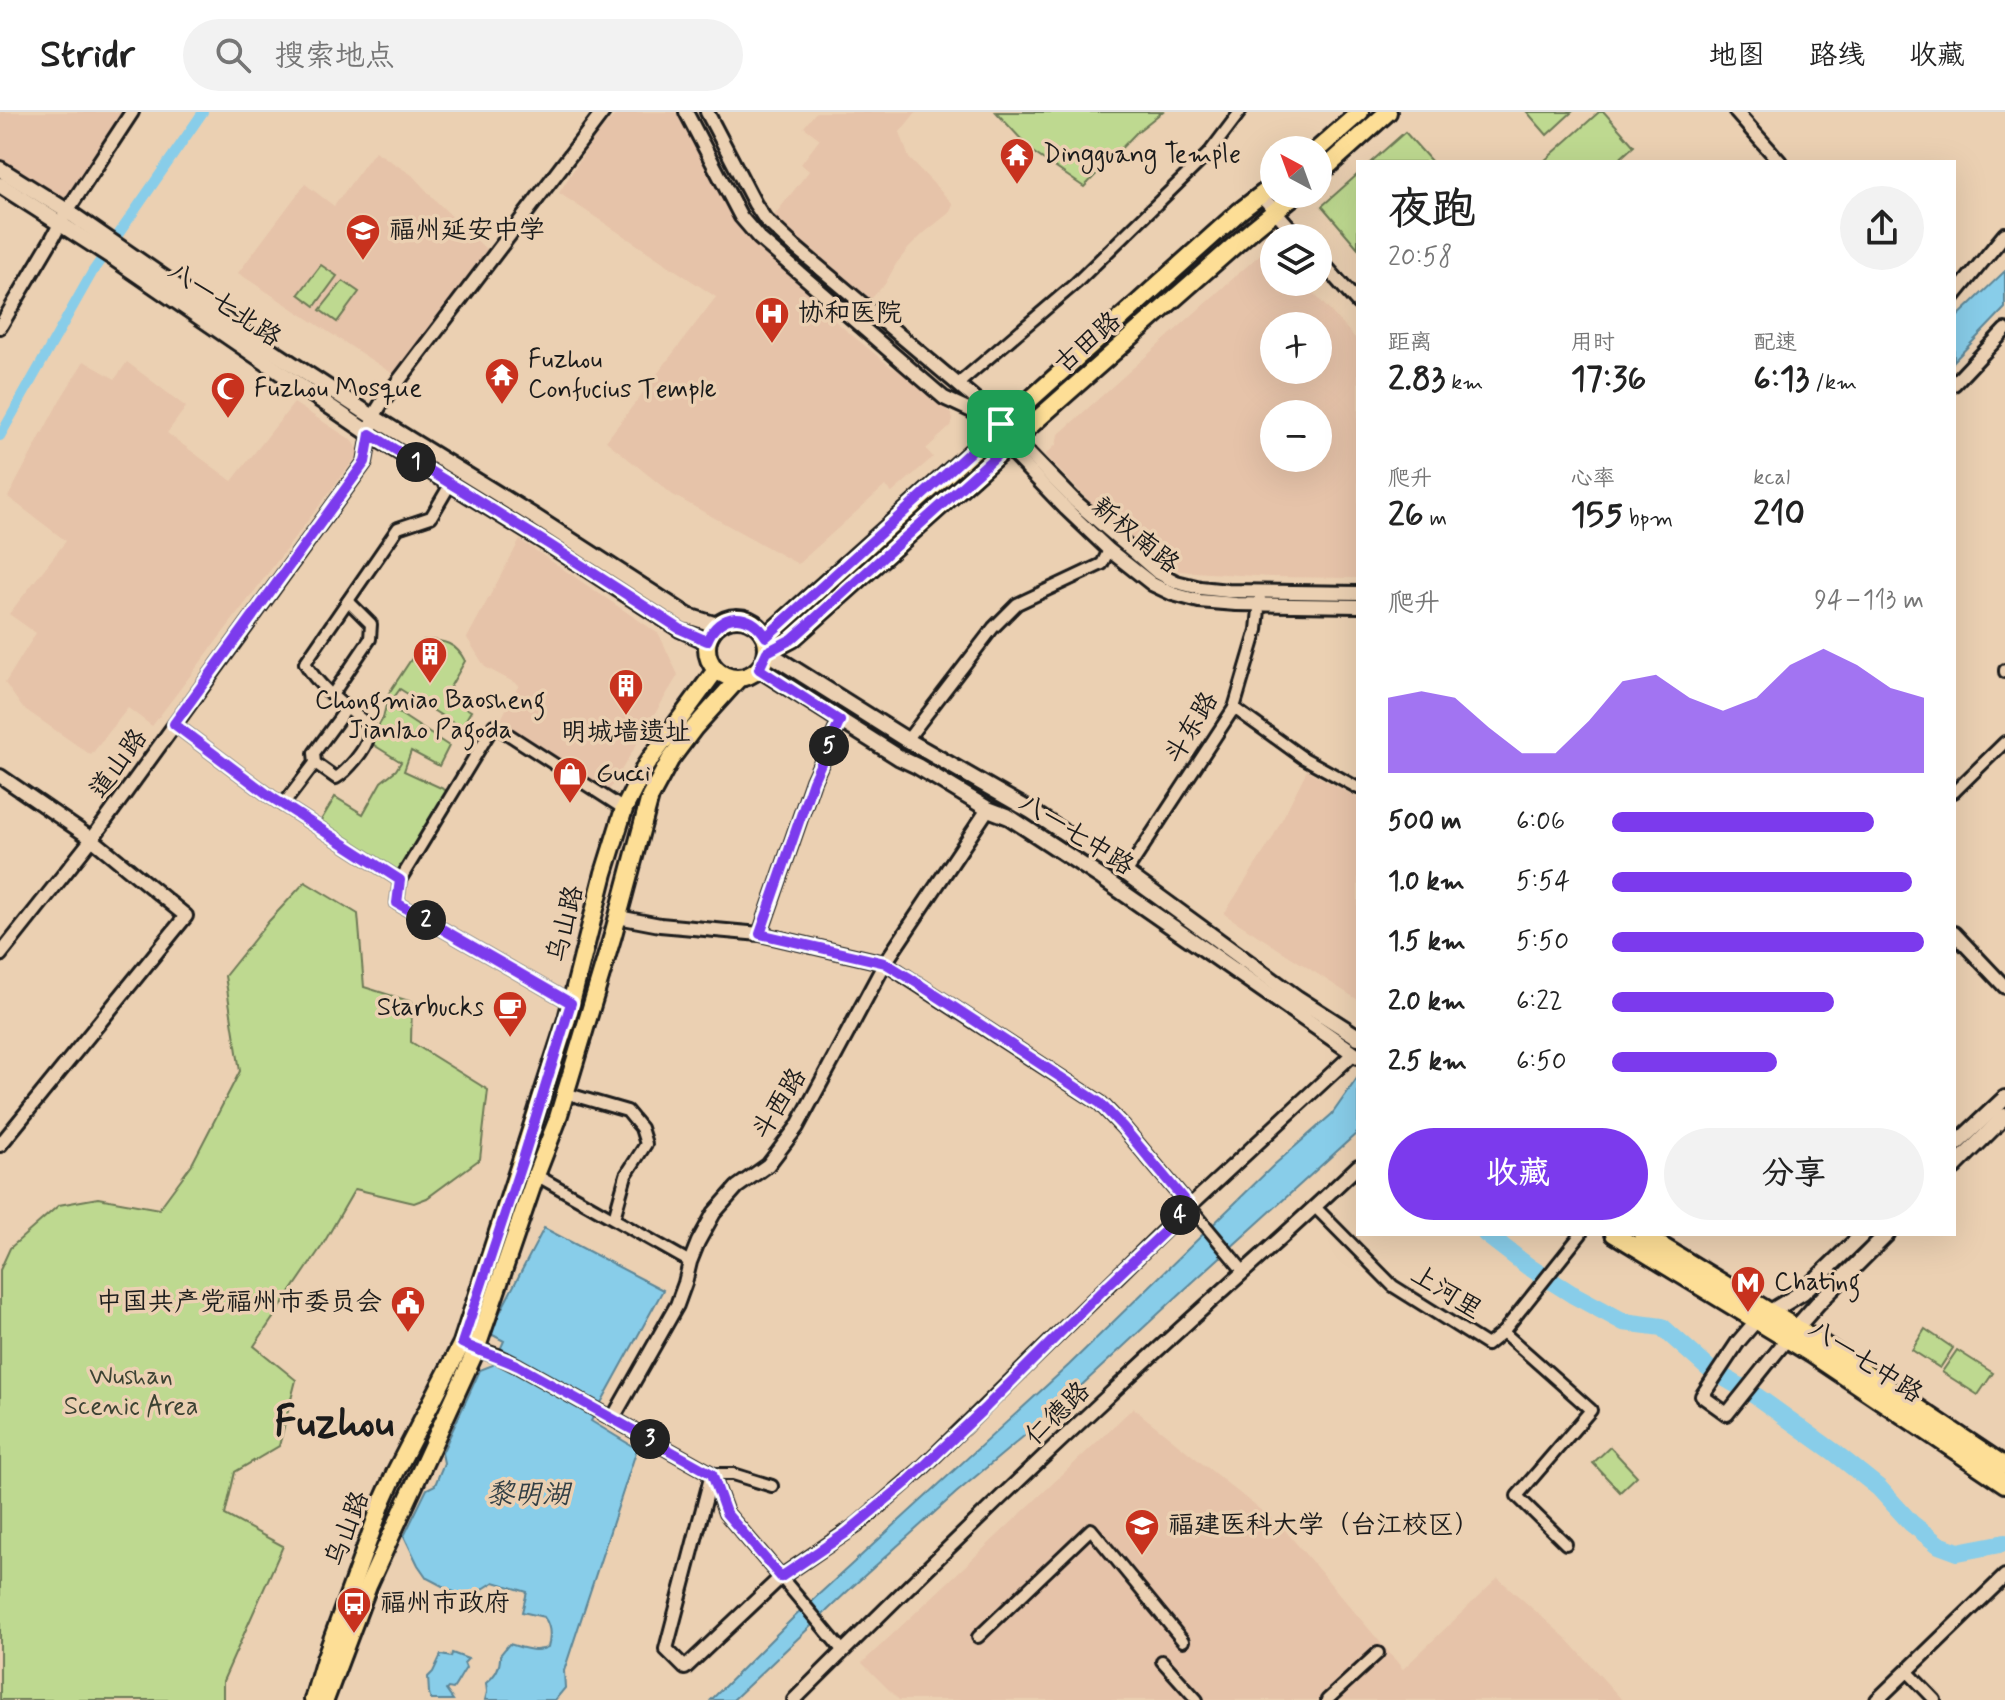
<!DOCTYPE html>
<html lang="zh">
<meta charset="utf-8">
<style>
:root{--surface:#fff;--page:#f2f2f2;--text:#222;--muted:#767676;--line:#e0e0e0;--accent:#7c3aed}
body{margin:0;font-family:Mynerve,"LXGW WenKai TC",sans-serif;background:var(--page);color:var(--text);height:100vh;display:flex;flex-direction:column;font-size:30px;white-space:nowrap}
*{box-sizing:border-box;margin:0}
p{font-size:26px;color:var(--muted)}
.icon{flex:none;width:44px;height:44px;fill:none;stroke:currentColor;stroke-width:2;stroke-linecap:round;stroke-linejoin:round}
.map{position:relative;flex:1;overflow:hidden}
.details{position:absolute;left:1356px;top:48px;width:600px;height:1076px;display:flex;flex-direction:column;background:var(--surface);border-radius:0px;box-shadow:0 8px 32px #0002}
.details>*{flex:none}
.needle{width:52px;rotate:319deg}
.buttons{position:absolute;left:1260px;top:24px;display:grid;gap:16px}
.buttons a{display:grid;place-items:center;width:72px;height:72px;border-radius:50%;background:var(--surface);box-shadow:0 8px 32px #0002;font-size:40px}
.pin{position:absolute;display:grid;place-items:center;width:68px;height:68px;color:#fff;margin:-34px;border-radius:16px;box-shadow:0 4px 12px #0006}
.km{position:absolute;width:40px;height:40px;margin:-20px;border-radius:50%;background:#222;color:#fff;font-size:22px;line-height:40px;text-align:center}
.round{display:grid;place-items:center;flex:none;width:84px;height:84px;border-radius:42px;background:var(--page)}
.head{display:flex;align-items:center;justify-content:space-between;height:136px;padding:0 32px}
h1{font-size:44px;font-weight:800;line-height:60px}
.metrics{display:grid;grid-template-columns:repeat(3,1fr);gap:12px;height:136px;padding:8px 32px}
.metrics div{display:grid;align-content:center}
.metrics b{font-size:34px;font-weight:800}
.metrics small{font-size:22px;font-weight:400}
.metrics p{font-size:22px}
.chart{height:224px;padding:16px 32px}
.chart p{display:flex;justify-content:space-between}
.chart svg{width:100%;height:144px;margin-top:8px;fill:var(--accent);opacity:.7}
.button{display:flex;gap:16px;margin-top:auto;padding:16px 32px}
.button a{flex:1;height:92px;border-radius:48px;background:var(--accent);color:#fff;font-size:32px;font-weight:800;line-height:92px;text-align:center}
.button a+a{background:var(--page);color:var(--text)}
ul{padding:0 32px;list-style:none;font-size:26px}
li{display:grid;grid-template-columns:128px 96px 1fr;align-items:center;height:60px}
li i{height:20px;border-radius:10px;background:var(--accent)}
header{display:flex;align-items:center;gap:48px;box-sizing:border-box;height:112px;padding:0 40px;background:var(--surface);border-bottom:2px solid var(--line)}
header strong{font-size:38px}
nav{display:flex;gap:44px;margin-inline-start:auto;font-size:28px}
.search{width:560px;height:72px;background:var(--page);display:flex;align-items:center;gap:20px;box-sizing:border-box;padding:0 28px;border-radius:44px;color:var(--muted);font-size:30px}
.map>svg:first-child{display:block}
.built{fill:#e6c3a9;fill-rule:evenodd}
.green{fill:#bed990;stroke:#6d7a56;stroke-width:2}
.water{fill:#88cde9;stroke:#5d8697;stroke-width:2}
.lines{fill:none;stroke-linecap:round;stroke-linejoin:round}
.canal{stroke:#88cde9;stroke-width:10}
.river{stroke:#88cde9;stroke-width:18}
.minor-casing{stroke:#1c1c1c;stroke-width:16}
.tertiary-casing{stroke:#1c1c1c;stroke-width:18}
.secondary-casing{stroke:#1c1c1c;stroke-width:20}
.primary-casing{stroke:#1c1c1c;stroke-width:22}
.minor{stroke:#ebd0b2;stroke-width:10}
.tertiary{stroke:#ebd0b2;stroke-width:12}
.secondary{stroke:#ebd0b2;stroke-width:14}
.primary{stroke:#fdde96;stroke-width:16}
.route-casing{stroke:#fff;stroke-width:16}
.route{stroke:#7c3aed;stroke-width:10}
.labels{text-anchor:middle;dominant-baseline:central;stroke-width:7;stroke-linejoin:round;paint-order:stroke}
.poi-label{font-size:26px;fill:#1c1c1c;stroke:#ebd0b2;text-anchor:start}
.street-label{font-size:26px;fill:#1c1c1c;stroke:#ebd0b2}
.park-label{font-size:26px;fill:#3c4233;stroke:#ebd0b2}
.water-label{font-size:28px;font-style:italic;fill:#323f45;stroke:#ebd0b2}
.town-label{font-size:42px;font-weight:bold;fill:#1c1c1c;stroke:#ebd0b2}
</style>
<header>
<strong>Stridr</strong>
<div class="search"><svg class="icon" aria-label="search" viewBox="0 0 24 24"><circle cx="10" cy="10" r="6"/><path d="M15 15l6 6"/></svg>搜索地点</div>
<nav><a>地图</a><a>路线</a><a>收藏</a></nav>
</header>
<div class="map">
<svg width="2005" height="1588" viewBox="0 0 2005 1588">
<rect width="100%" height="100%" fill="#ebd0b2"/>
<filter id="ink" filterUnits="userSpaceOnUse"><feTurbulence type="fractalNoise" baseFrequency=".0125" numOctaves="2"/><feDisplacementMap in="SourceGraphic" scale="16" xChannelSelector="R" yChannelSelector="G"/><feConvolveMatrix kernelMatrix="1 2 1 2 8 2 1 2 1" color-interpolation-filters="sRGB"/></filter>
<g filter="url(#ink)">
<g class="built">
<polygon points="0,0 126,0 65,90 0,49"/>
<polygon points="618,0 676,0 739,115 762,140 804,174 836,210 891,255 908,263 951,302 953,308 951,314 926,337 933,345 892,381 885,374 798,452 673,383 606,329 716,185 559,81 595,24"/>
<polygon points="816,0 916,0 900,20 909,46 953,92 949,101 924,121 908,137 896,152 885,172 871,187 773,105 809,59 801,52 820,27 804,15"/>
<polygon points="375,39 412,63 437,90 488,139 393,262 238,161 305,72 334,94"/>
<path d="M1274,136V170H1303L1358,229V466L1270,465L1179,459L1139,437L1122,424L1045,343L1056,333L1058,323L1265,138ZM1274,214H1318V258H1274ZM1274,302H1318V346H1274Z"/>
<polygon points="84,249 115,267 127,250 186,295 167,321 232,369 294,291 350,327 360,340 152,614 128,596 91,643 22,595 5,571 36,521 9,502 66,429 8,385 60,288"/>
<polygon points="520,428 659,522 678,563 607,682 499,611 519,573 485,555 467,526"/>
<polygon points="1307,658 1358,686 1358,888 1224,802 1271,729"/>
<polygon points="1133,1296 1284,1417 1403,1557 1498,1466 1568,1528 1622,1588 899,1588 862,1551"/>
</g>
<g class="green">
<polygon points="996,0 1162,0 1137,20 1084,75 1034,41"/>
<polygon points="1527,0 1572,0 1547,23"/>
<polygon points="1599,0 1604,0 1634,34 1616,50 1543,50"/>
<polygon points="1405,20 1432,50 1371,50"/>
<polygon points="1358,62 1358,136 1322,94"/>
<polygon points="321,153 337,164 315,194 299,182"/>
<polygon points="343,169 359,180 337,210 320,198"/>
<path d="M424,528C444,528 456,531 465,549L445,584L471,599L461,616L400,577L388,594L449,634L439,654L411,639L404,659L452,681L400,768L317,715L335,685L363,702L381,670L396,658L401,650L369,630L383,606L389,581Z"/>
<polygon points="305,770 358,802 364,875 412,890 411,930 488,978 480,1047 427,1086 414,1091 355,1077 322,1134 254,1234 296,1268 279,1334 235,1360 225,1403 283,1434 223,1569 223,1588 0,1588 0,1158 10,1136 59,1093 98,1086 159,1097 192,1052 240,959 225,864 269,809"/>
<polygon points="1925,1217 1953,1236 1940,1256 1912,1238"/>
<polygon points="1957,1238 1993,1261 1978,1283 1942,1260"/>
<polygon points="1610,1335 1637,1364 1620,1380 1593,1351"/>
</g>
<g class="water">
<polygon points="2005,159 2005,196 1954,249 1954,208"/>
<polygon points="1358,965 1358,1020 1184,1178 1055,1298 956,1381 852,1475 733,1588 711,1588 792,1507 1069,1253 1274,1053 1332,1002"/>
<path d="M544,1116L663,1178L591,1309L637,1337L564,1559L565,1576L555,1588H485L487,1580L486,1571C495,1564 501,1555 500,1543L509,1532C521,1535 536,1542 548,1535C551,1524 551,1514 544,1505L522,1500L527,1480L494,1470L467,1487L427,1466L418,1453L404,1424L427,1377L435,1373L444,1351L442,1341L480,1258L493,1253L504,1229L489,1221Z"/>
<path d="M452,1541L468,1547L464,1551L466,1556C461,1563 458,1570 453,1577L448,1576L446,1578L453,1588H431L429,1581L428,1565L433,1560L441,1543L451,1545Z"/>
</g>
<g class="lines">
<polyline class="canal" points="0,324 93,159 203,0"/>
<polyline class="river" points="1486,1122 1529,1155 1572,1182 1624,1210 1662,1215 1708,1256 1756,1284 1834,1340 1879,1376 1911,1411 1939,1433 1958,1440 2005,1431"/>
<defs>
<g id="minor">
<polyline points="958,272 1076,171 1209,41 1240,0"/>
<polyline points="2005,558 2005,560"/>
<polyline points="332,583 370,527 371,512 348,489"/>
<path d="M347,596L314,641L315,651L336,666C346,660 367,637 368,625C369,620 368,617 367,612C345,594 319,576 305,551L398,416L431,405L451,371"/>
<polyline points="1234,596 1302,645 1358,676"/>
<polyline points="174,612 271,685 400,768"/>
<polyline points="907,628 993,516 1017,492 1102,452 1109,438"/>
<polyline points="1954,680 2005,630"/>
<polyline points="283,693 315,651"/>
<polyline points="1126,761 1234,596 1257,518 1260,487"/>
<polyline points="571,891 397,791 400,768 494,613 624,697"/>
<polyline points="565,981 627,999 641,1016 646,1032 626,1063 614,1106"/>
<polyline points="536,1063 690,1150"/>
<polyline points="1190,1095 1244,1160"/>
<polyline points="1315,1095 1393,1174 1487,1233 1503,1220 1581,1122"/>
<polyline points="1503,1220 1591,1298 1517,1384 1566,1432"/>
<polyline points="712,1362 733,1362 772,1374"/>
<polyline points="781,1465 842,1538"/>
<polyline points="978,1525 1091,1417 1183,1529"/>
<polyline points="1162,1549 1197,1588"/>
<polyline points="1907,1559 1935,1588"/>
<polyline points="1327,1588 1378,1541"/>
</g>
<g id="tertiary">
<polyline points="686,0 741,105 759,126 944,286 972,299 1066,397 1109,438 1152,472 1173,482 1199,489 1236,492 1358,494"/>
<polyline points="707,0 755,92 765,107 795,135 980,291 1076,390 1157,460 1176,470 1200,476 1228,479 1358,481"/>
<polyline points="1736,0 1780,50"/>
<polyline points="1261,83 1299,126"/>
<polyline points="1318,146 1358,191"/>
<polyline points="1954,184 2005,122"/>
<polyline points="0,215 52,127 67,99 132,0"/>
<polyline points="1954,272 2005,218"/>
<polyline points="0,664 92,727 186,804 0,1033"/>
<polyline points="618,805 660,813 760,822 885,851 1100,991 1123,1015 1190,1095"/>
<polyline points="1954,821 2005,875"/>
<polyline points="760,822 813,669 840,609"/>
<polyline points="0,843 92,727 365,350 373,305 381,292 603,0"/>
<polyline points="1756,1209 1738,1230 1702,1284 1727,1302 1787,1227"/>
<polyline points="468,1234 498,1244 518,1254 712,1362 726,1401 781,1465"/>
<polyline points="613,1306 677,1193 685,1171 690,1150 698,1130 714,1101 737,1075 768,1053 797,1015 885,851 988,697"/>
<polyline points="712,1362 666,1537 685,1556 781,1465 857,1413 920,1358 1181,1102 1354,941"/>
<path d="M794,1588C897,1485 1002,1383 1108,1284C1190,1206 1277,1132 1358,1054"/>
<polyline points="1877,1588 2005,1464"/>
</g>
<g id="secondary">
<polyline points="0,57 67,99 222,206 373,305 535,405 688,504 717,513"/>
<polyline points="0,73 112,145 370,322 550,433 680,517 707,529"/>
<polyline points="767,540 907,628 1031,699 1126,761 1297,886 1358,925"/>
<polyline points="759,557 900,646 917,654 988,697 1009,705 1102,766 1358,944"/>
<polyline points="1954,1034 2005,986"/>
<polyline points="1954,1055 2005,1004"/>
<polyline points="1762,1205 1803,1180 1863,1122"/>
<polyline points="1789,1224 1818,1191 1887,1122"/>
</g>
<g id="primary">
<polyline points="1317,38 1360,0"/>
<polyline points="1318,63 1388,0"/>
<circle cx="737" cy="536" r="30"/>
<polyline points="766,525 1240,99 1274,73"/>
<polyline points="767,540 792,527 1040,305 1253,117 1296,82"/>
<polyline points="1614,1122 1813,1243 2005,1372"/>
<polyline points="1642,1122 1821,1231 2005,1354"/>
<polyline points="313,1588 325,1547 383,1388 396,1359 462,1231 567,907 604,761 624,697 646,653 716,558"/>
<polyline points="325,1588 368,1474 476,1238 536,1063 557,1009 613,823 650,685 670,648 694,616 739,566"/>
</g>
</defs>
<use href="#minor" class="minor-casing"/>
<use href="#tertiary" class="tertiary-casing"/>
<use href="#secondary" class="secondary-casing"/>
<use href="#primary" class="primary-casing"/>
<use href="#minor" class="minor"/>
<use href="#tertiary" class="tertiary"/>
<use href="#secondary" class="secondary"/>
<use href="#primary" class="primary"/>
</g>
</g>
<g class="lines" filter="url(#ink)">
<defs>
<path id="route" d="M1001,312L1015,327L792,527L767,540L759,557L840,609L813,669L760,822L885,851L908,865L1100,991L1123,1015L1190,1095L1110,1171L986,1295L906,1371L846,1421L781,1465L726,1401L712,1362L518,1254C500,1245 480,1240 462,1231L523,1047L571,891L397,791L400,768L271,685L174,612L365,350L370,322L550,433L680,517L707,529C719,500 750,498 766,525Z"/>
</defs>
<use href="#route" class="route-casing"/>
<use href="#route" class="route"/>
</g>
<defs>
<symbol id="temple-pin" viewBox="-11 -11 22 30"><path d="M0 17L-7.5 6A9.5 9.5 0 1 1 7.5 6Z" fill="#c8321e" stroke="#ebd0b2"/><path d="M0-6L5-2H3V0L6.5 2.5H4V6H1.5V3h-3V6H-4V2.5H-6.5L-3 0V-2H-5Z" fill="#fff"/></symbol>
<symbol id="school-pin" viewBox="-11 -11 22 30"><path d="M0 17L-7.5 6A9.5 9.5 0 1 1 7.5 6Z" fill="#c8321e" stroke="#ebd0b2"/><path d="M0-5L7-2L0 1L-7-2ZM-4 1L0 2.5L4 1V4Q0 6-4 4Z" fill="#fff"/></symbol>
<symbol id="hospital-pin" viewBox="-11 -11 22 30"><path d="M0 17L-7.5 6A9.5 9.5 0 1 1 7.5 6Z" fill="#c8321e" stroke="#ebd0b2"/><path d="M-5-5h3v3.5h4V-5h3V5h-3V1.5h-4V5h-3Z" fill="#fff"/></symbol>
<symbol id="mosque-pin" viewBox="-11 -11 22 30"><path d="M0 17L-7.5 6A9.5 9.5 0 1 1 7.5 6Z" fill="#c8321e" stroke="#ebd0b2"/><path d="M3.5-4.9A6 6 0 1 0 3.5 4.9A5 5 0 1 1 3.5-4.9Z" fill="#fff"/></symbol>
<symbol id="building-pin" viewBox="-11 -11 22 30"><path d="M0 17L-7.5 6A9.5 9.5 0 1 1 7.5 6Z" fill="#c8321e" stroke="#ebd0b2"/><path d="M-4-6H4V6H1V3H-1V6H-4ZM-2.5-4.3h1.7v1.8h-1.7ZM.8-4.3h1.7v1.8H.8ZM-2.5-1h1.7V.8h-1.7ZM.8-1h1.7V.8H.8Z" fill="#fff"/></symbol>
<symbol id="shop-pin" viewBox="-11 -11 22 30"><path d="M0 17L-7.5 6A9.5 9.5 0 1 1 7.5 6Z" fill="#c8321e" stroke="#ebd0b2"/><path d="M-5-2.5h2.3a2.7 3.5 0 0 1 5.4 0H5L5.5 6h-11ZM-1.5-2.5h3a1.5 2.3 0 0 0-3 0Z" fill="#fff"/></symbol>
<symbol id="cafe-pin" viewBox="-11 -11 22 30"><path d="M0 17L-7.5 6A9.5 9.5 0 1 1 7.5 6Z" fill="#c8321e" stroke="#ebd0b2"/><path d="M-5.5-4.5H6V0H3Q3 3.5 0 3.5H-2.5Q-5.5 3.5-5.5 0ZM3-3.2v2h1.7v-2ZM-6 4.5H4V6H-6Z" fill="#fff"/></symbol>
<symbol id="metro-pin" viewBox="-11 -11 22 30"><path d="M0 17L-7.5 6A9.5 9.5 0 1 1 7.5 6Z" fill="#c8321e" stroke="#ebd0b2"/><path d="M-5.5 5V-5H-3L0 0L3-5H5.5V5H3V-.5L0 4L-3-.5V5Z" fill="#fff"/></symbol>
<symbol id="civic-pin" viewBox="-11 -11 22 30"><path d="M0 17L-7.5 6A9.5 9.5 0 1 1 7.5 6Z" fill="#c8321e" stroke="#ebd0b2"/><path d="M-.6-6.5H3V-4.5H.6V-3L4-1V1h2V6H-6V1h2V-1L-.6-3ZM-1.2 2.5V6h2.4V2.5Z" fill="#fff"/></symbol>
<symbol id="university-pin" viewBox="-11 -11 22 30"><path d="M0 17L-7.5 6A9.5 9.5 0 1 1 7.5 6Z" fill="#c8321e" stroke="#ebd0b2"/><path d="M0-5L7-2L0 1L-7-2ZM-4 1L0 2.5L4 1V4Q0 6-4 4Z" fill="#fff"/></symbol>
<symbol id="bus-pin" viewBox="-11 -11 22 30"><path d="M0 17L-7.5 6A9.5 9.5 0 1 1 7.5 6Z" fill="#c8321e" stroke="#ebd0b2"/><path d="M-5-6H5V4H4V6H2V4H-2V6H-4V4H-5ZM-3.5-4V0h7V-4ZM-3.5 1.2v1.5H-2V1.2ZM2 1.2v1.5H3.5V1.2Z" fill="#fff"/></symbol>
</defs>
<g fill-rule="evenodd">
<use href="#temple-pin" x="997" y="23" width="40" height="54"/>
<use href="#school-pin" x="343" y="99" width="40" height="54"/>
<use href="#hospital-pin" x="752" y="182" width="40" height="54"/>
<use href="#temple-pin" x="482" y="243" width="40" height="54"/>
<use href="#mosque-pin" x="208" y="257" width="40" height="54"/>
<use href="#building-pin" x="410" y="522" width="40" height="54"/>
<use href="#building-pin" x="606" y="554" width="40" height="54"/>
<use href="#shop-pin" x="550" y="642" width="40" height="54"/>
<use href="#cafe-pin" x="490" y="876" width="40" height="54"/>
<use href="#metro-pin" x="1728" y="1151" width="40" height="54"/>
<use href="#civic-pin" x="388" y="1171" width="40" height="54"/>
<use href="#university-pin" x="1122" y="1394" width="40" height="54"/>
<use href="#bus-pin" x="334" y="1472" width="40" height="54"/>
</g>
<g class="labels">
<g class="poi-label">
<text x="1043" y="43">Dingguang Temple</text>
<text x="389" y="119">福州延安中学</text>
<text x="798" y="202">协和医院</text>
<text x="528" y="248">Fuzhou<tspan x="528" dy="30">Confucius Temple</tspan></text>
<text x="254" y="277">Fuzhou Mosque</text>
<text x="430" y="589" text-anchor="middle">Chongmiao Baosheng<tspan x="430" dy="30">Jianlao Pagoda</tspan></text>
<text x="626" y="621" text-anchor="middle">明城墙遗址</text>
<text x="596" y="662">Gucci</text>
<text x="484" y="896" text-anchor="end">Starbucks</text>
<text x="1774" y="1171">Chating</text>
<text x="382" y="1191" text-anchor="end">中国共产党福州市委员会</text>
<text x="1168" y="1414">福建医科大学（台江校区）</text>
<text x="380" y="1492">福州市政府</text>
</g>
<g class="street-label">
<text transform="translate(224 193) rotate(34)">八一七北路</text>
<text transform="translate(1088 231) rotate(-41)">古田路</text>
<text transform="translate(1135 424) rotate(39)">新权南路</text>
<text transform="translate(1192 616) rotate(-59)">斗东路</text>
<text transform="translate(119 652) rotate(-54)">道山路</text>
<text transform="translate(1076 723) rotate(32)">八一七中路</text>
<text transform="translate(566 812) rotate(-76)">乌山路</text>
<text transform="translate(780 992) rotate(-58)">斗西路</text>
<text transform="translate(1446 1181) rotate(32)">上河里</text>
<text transform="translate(1865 1250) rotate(33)">八一七中路</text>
<text transform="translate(1058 1302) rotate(-44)">仁德路</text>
<text transform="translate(348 1417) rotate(-69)">乌山路</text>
</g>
<g class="park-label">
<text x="131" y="1265">Wushan<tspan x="131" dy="30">Scenic Area</tspan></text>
</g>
<g class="water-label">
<text x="528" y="1383">黎明湖</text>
</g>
<g class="town-label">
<text x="334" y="1311">Fuzhou</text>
</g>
</g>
</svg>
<div class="buttons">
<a><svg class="needle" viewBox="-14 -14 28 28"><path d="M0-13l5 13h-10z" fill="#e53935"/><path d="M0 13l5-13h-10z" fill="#767676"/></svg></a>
<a><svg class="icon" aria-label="layers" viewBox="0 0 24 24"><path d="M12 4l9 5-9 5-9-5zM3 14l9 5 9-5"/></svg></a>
<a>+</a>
<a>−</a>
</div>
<div class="pin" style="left:1001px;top:312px;background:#1e9e55"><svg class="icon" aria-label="arrive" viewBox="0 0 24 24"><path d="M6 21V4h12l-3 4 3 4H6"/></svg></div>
<b class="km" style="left:416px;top:350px">1</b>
<b class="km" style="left:426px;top:808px">2</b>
<b class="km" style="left:650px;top:1327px">3</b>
<b class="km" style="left:1180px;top:1103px">4</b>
<b class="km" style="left:829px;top:634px">5</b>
<section class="details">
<div class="head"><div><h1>夜跑</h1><p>20:58</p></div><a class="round"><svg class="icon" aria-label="share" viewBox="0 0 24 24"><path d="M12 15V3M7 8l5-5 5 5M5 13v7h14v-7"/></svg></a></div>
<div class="metrics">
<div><p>距离</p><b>2.83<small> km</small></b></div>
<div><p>用时</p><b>17:36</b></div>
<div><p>配速</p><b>6:13<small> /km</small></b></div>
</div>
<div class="metrics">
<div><p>爬升</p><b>26<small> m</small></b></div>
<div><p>心率</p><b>155<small> bpm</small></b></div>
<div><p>kcal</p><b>210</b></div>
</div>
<div class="chart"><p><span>爬升</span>94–113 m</p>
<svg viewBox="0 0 160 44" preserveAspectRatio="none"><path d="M0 44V21L10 19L20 21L30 30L40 38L50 38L60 28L70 16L80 14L90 21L100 25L110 21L120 11L130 6L140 11L150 18L160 21V44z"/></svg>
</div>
<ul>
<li><b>500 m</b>6:06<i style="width:84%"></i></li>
<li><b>1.0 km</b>5:54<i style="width:96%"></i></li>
<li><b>1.5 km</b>5:50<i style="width:100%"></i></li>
<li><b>2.0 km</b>6:22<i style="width:71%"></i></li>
<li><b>2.5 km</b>6:50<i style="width:53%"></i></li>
</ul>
<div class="button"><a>收藏</a><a>分享</a></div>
</section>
</div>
